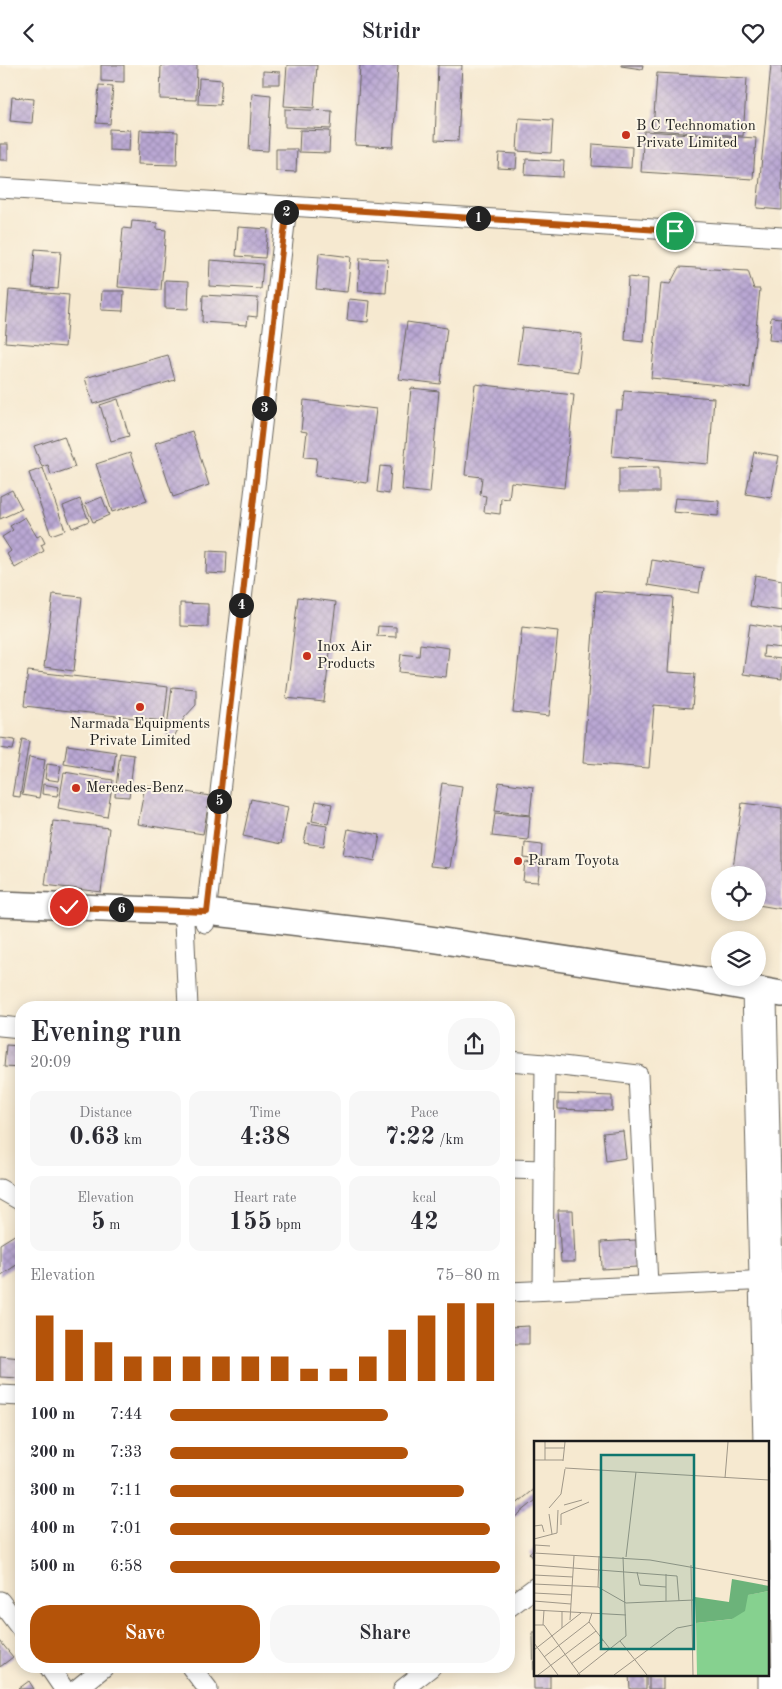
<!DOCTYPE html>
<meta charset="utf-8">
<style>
:root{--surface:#fff;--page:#f7f7f7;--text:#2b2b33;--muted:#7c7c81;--accent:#b45309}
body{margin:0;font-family:"Old Standard TT",serif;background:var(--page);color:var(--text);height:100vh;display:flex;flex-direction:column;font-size:19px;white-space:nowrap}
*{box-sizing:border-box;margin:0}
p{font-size:16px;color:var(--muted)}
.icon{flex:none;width:28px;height:28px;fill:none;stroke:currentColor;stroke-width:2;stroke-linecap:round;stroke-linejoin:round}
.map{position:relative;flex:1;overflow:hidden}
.sheet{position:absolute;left:15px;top:936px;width:500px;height:672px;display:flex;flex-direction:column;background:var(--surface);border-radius:20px;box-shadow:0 2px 12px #0003}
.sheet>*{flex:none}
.fabs{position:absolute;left:711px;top:801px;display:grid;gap:10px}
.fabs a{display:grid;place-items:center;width:55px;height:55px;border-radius:50%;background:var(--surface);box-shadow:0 2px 12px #0003;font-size:25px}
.pin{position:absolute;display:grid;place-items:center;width:42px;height:42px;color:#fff;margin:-21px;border:2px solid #fff;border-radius:50%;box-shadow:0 1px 5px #0007}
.km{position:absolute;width:25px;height:25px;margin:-12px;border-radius:50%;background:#222;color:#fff;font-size:14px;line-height:25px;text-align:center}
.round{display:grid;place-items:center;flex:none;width:52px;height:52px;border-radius:20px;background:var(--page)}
.headline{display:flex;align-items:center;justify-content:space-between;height:85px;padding:0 15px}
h1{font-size:28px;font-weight:700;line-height:38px}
.metrics{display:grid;grid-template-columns:repeat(3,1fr);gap:8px;height:85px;padding:5px 15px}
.metrics div{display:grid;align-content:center;border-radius:12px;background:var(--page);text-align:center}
.metrics b{font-size:25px;font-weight:700}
.metrics small{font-size:14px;font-weight:400}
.metrics p{font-size:14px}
.chart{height:140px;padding:10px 15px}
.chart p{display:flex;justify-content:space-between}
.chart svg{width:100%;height:90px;margin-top:5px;stroke:var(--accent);stroke-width:6}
.primary-button{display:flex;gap:10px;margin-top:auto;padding:10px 15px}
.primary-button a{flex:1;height:58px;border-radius:20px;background:var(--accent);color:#fff;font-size:20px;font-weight:700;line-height:58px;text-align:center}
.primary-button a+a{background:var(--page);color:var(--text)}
ul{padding:0 15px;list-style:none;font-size:16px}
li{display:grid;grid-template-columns:80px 60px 1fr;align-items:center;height:38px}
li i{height:12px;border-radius:6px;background:var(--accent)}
header{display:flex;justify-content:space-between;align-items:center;height:65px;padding:0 15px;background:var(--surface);font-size:22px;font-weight:700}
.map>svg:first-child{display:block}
.building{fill:url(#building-cross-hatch)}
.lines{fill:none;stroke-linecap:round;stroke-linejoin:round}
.minor-casing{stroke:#68645b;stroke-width:21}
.major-casing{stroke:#68645b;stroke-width:28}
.minor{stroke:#fff;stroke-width:19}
.major{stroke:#fff;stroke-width:25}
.route-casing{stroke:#fff;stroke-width:10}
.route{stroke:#b45309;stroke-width:6}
.poi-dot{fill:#c8321e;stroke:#fcf5e5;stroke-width:2}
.labels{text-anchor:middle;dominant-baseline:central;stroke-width:4;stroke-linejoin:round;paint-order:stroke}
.poi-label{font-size:15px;fill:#1c1c1c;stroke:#fcf5e5;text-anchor:start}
.inset-road{fill:none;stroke:#9f9788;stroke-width:1}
.view{fill:#0f766e;fill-opacity:0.15;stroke:#0f766e;stroke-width:2.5}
.inset-edge{fill:none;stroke:#1c1c1c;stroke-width:2.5}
</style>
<header><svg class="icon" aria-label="back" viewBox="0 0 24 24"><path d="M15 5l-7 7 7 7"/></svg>Stridr<svg class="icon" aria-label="heart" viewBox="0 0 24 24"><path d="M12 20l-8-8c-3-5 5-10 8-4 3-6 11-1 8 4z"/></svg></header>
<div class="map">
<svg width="782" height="1624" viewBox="0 0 782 1624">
<defs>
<pattern id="building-cross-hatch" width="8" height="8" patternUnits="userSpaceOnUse" patternTransform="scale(1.25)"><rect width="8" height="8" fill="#b9a7d3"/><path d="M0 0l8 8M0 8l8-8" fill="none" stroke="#9e8fb5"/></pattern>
</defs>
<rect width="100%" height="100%" fill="#fcf5e5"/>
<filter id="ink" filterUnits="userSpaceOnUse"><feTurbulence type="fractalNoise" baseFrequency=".02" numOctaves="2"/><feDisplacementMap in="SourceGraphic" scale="10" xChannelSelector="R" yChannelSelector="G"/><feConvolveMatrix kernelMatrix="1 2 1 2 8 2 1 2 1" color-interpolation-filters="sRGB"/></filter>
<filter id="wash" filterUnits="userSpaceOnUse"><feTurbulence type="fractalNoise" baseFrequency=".0096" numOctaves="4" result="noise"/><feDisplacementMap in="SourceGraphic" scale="20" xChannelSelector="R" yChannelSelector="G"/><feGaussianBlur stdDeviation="1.12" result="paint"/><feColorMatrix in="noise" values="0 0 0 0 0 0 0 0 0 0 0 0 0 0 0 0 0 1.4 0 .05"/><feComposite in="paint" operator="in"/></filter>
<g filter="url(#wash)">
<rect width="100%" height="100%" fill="#f6e9d0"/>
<g id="blocks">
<g class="building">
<polygon points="101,0 124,0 124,17 101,16"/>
<polygon points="161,0 197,0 196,35 160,34"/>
<polygon points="287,0 317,0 314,43 284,41"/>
<polygon points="360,0 398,0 393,82 355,80"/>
<polygon points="438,0 462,0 458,76 435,75"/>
<polygon points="621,0 643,0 642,4 621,1"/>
<polygon points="771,0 782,0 782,145 757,143"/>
<polygon points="263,6 280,7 280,19 263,19"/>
<polygon points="657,8 747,13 743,71 653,65"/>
<polygon points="199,13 222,15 220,40 198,39"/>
<polygon points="99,20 113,21 110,59 96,58"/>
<polygon points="252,28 271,30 268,86 249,85"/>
<polygon points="12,32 34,34 32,58 10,56"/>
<polygon points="285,44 332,46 331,64 285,62"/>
<polygon points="519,53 553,55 551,88 517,86"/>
<polygon points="109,64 130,65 129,86 109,85"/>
<polygon points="140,65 178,67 177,100 138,99"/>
<polygon points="300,65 330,66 329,88 299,87"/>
<polygon points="644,66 756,73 753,114 641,107"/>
<rect x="0" y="79" width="8" height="16"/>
<polygon points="593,79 632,82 631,103 592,101"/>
<polygon points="276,84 297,84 296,107 276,106"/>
<polygon points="499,88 517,89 516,104 498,103"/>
<polygon points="526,94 564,96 563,112 525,110"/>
<polygon points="132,156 157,158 157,164 166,165 161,225 118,222 123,163 131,164"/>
<polygon points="238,162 268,164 265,193 236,191"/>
<polygon points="35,184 61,186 58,224 32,222"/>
<polygon points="319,188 351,192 347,227 316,224"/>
<polygon points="360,193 388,194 386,228 358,226"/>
<polygon points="210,195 263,199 261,224 209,221"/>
<polygon points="679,202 748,206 754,224 760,224 750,323 651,313 661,218 670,219"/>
<polygon points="628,212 648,214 644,277 625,275"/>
<polygon points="165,215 189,216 188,244 165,243"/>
<polygon points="9,225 69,230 65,282 5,277"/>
<polygon points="102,226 124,226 123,246 101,245"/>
<polygon points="203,230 258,233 257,252 248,251 247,260 202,257"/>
<polygon points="349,234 370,236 368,257 347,255"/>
<polygon points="771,252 782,253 782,276 769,275"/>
<polygon points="407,257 447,263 440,319 399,314"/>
<polygon points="522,262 582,269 578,307 517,299"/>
<polygon points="168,290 175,315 93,339 85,313"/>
<polygon points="475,319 574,330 564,423 511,417 509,434 501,433 500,449 484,447 486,431 480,430 482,412 465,410"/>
<polygon points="411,323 439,326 430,428 402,425"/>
<polygon points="624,326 714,333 709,399 612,391 616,345 622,345"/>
<polygon points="118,334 129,371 111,376 100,340"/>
<polygon points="304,335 376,344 367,418 315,411 317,393 304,392 307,367 301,366"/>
<polygon points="192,366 209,420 173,432 155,378"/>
<polygon points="64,371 75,402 51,410 48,400 42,402 34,381"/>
<polygon points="754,387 779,391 771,433 746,429"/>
<polygon points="130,388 147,436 112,447 96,399"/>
<polygon points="380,401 391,402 389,429 377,427"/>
<polygon points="659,402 659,427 619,427 619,403"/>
<polygon points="43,403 65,465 51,470 29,408"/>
<polygon points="12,425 22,444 0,454 0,431"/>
<polygon points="102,432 109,450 93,457 85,439"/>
<polygon points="675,433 719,436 718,451 673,447"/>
<polygon points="80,434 89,456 72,463 63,441"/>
<polygon points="25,452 37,472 41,470 45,478 41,480 44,486 15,503 7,489 11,486 2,472 13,465 10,461"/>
<polygon points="207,486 227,487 226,509 206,508"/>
<polygon points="652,495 703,503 699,528 648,520"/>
<polygon points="755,510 782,515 782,546 750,541"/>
<polygon points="596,526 673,532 668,607 695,609 692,643 654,640 649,703 583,698"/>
<polygon points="53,529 82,532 74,606 44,602"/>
<polygon points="298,532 336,537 324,637 286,633"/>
<polygon points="180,538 208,539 208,562 180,561"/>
<polygon points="750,559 782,564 782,583 764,581 763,592 782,594 782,614 743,609"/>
<polygon points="378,561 396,562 396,572 377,571"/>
<polygon points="522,562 558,566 549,651 513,647"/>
<polygon points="420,579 449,583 446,612 399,607 401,589 419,591"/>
<polygon points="28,606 168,622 164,656 24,641"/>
<polygon points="172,622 196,624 196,640 184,653 174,672 166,671"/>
<polygon points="0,673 15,675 13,685 0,683"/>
<polygon points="22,674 29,676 20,732 12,731"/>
<polygon points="67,680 116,687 113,707 64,699"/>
<polygon points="120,688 134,690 129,732 115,731"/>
<polygon points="29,692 45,695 39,733 22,730"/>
<polygon points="47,699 61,701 58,716 45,714"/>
<polygon points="64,707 113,715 107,752 58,743"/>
<polygon points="499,717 533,722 530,750 495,746"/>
<polygon points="442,718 462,721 450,803 430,801"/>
<polygon points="43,719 59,722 57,731 42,729"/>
<polygon points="145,720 210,731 203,769 138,759"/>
<polygon points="251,734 288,742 281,779 243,771"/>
<polygon points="316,736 332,739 328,759 312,756"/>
<polygon points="742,738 782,743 782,844 758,840 758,810 732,810"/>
<polygon points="495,748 530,751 528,775 492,771"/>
<polygon points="53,756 109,763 101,827 45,820"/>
<polygon points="308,758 327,761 324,781 304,778"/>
<polygon points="348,764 380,770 375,796 343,789"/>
<polygon points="525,778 542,780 541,795 524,793"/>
<polygon points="525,797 540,799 538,817 523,816"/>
<polygon points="6,980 21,981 21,1003 4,1002"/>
<polygon points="558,1029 612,1031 612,1046 558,1044"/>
<polygon points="623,1066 626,1093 606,1096 603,1068"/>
<polygon points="558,1145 573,1145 575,1197 561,1197"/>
<polygon points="21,1166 21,1197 0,1211 0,1179"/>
<polygon points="636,1175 638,1202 602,1204 601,1177"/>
<polygon points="529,1261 529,1279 514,1279 514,1273 509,1274 509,1262"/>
<polygon points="0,1291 21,1293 21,1313 0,1312"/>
<polygon points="536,1423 536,1435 509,1457 509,1445"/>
<polygon points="536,1482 536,1496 529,1488"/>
<polygon points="533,1567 536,1567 536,1610 550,1610 550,1624 534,1624"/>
<polygon points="0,1576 13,1592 0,1602"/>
<polygon points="629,1610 646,1610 646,1624 630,1624"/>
<rect x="649" y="1610" width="14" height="14"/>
<polygon points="29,1616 34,1624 18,1624"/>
</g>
</g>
</g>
<g filter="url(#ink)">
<use href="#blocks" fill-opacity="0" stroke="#68645b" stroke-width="1"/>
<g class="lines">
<defs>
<g id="minor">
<polyline points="0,123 782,172"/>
<polyline points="184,857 188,942"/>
<polyline points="205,858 287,141"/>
<polyline points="752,924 763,1378"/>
<polyline points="768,926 767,934 782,1624"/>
<polyline points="0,961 21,963"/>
<polyline points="509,996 545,999 638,1010 648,1220"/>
<polyline points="509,1104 544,1105"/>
<polyline points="0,1124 21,1136"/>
<polyline points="543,1225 545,999"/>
<polyline points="509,1227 772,1215"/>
<polyline points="0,1330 21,1331"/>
<polyline points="0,1536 21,1564"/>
<polyline points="509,1542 536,1522"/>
<polyline points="49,1602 64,1624"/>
<polyline points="191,1602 208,1624"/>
<polyline points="768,1610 768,1624"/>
<polyline points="77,1624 104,1602"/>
<polyline points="403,1624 431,1602"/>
</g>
<polyline id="major" points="0,839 207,847 410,871 704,915 782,929"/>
</defs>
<use href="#minor" class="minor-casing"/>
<use href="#major" class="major-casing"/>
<use href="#minor" class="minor"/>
<use href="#major" class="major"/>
</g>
</g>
<g class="lines" filter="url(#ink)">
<defs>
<polyline id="route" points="69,842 207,847 287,141 675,166"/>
</defs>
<use href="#route" class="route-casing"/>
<use href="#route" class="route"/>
</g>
<g class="poi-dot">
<circle cx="626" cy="70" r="5"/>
<circle cx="307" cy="591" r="5"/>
<circle cx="140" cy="642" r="5"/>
<circle cx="76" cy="723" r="5"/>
<circle cx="518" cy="796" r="5"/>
</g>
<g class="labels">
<g class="poi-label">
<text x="636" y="61">B C Technomation<tspan x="636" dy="17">Private Limited</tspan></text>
<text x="317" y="582">Inox Air<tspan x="317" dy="17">Products</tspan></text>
<text x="140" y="659" text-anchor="middle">Narmada Equipments<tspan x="140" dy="17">Private Limited</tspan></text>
<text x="86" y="723">Mercedes-Benz</text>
<text x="528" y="796">Param Toyota</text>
</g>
</g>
<g transform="translate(534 1376)">
<rect width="235" height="235" fill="#f6e9d0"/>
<path d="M235,150V234H163L162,182L198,178L213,154Z" fill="#86d18f"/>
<path d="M198,138L235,145V150L214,154L211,170L198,178L162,182L161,156L195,161Z" fill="#6cb37a"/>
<path class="inset-road" d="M11,7H30M0,19H29M11,19V1M29,20L31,1M31,27L235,39M191,37L194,1M30,64L48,59M15,67L27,53L31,28M15,73L18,93M27,84V73L55,61M0,85L8,84L10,91M0,98L23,92L24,69M1,111V104L16,105M0,112L116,119L235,140M92,116L102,31M0,124L143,135L145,160M157,124L159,234M103,131L106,144L132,146M0,134L39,136M0,143L64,146L92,162L160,159M64,146L65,115M0,152L38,154M0,160L37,163M132,160V133M0,169L92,174M36,179L40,115M55,181L76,208M0,184H10L46,234M9,184L10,169M28,187V170M86,200L113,234M0,202L24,234M0,209L47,172M10,216L55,181L58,172M37,223L69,199M4,234L62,190M43,234L92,195L89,116M80,234L143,187L159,184"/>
<path class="view" d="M67,14H160V208H67Z"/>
<rect width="235" height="235" class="inset-edge"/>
</g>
</svg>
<div class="fabs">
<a><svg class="icon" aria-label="locate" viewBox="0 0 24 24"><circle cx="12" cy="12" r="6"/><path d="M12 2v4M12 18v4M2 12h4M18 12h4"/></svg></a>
<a><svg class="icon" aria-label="layers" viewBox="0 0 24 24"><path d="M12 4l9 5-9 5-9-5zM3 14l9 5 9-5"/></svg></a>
</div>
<div class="pin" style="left:675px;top:166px;background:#1e9e55"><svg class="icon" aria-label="arrive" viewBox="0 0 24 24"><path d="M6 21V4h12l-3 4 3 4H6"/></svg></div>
<div class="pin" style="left:69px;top:842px;background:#d93025"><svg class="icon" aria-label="check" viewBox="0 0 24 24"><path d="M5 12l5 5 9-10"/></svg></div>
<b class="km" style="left:478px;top:153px">1</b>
<b class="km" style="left:286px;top:147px">2</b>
<b class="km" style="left:264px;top:343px">3</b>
<b class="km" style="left:241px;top:540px">4</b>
<b class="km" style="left:219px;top:736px">5</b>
<b class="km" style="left:121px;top:844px">6</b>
<section class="sheet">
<div class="headline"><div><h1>Evening run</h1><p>20:09</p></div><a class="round"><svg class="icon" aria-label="share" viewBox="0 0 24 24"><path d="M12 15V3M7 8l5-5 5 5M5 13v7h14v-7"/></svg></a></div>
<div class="metrics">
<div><p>Distance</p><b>0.63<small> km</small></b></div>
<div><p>Time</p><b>4:38</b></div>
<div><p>Pace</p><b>7:22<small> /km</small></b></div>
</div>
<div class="metrics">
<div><p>Elevation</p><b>5<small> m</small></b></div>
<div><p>Heart rate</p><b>155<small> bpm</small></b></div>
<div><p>kcal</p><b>42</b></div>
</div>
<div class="chart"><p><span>Elevation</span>75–80 m</p>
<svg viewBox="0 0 160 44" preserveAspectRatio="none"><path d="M5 44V12M15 44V19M25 44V25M35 44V32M45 44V32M55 44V32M65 44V32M75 44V32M85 44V32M95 44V38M105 44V38M115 44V32M125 44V19M135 44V12M145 44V6M155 44V6"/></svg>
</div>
<ul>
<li><b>100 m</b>7:44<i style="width:66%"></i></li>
<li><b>200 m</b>7:33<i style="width:72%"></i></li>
<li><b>300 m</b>7:11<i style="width:89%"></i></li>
<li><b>400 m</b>7:01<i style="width:97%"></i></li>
<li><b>500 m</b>6:58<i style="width:100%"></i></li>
</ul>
<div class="primary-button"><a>Save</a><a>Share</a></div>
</section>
</div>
